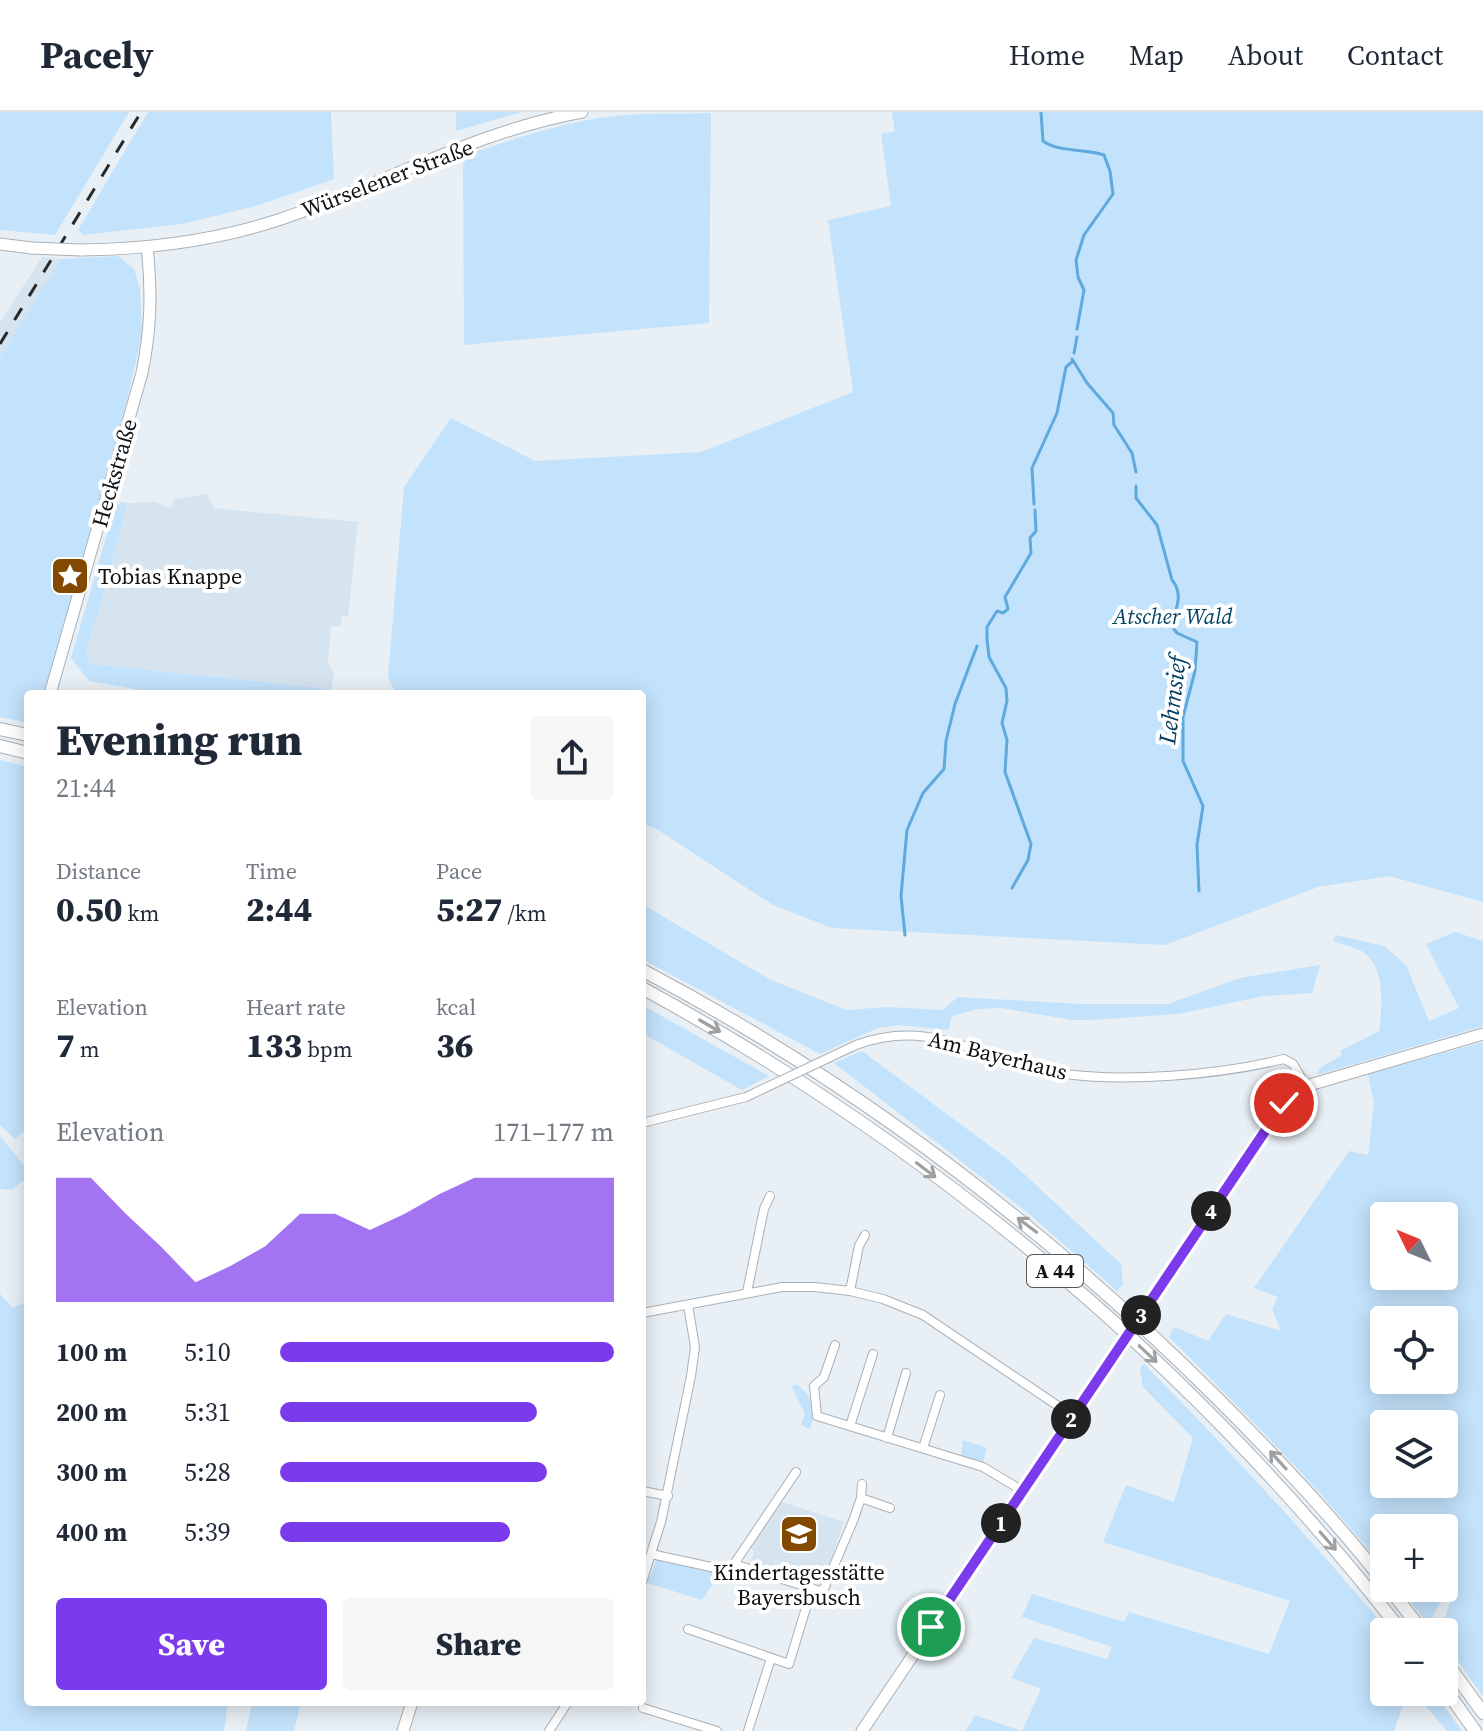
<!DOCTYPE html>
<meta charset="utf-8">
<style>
:root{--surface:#fff;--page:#f6f6f7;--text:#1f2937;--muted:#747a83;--line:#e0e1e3;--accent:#7c3aed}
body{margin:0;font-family:"Source Serif 4",serif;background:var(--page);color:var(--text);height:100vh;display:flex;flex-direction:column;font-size:30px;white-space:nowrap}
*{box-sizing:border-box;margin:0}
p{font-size:26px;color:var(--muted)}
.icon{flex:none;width:44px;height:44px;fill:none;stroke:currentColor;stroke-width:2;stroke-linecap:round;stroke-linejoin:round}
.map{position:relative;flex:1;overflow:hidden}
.drawer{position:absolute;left:24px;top:578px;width:622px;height:1016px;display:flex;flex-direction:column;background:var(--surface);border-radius:8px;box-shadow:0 4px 20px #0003}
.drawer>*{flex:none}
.needle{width:52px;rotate:313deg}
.controls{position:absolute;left:1370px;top:1090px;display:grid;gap:16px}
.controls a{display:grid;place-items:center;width:88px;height:88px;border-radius:8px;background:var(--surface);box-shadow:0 4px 20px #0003;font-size:40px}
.pin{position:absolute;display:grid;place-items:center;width:68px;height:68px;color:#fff;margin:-34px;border:4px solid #fff;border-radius:50%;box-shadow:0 2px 8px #0007}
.km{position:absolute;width:40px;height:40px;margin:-20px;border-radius:50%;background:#222;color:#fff;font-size:22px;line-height:40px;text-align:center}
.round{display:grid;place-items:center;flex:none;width:84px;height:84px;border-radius:8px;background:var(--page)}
.headline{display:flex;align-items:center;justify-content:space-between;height:136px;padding:0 32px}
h1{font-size:44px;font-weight:800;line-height:60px}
.metrics{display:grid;grid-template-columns:repeat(3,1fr);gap:12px;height:136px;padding:8px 32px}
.metrics div{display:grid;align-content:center}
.metrics b{font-size:34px;font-weight:800}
.metrics small{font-size:22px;font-weight:400}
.metrics p{font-size:22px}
.chart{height:224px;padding:16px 32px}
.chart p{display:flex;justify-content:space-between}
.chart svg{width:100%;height:144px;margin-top:8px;fill:var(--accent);opacity:.7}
.primary-button{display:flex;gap:16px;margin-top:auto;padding:16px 32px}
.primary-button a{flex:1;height:92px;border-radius:8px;background:var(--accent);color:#fff;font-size:32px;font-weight:800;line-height:92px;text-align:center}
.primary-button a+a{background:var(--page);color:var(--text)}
ul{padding:0 32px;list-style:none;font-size:26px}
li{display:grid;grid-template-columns:128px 96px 1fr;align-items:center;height:60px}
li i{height:20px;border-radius:10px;background:var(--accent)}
header{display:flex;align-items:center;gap:48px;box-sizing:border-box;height:112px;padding:0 40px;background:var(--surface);border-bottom:2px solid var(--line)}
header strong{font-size:38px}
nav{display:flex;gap:44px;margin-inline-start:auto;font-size:28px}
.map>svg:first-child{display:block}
.built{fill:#d6e4ef}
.green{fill:#c3e2fb;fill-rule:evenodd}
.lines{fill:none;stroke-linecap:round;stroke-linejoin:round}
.stream{stroke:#5ea9de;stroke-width:3}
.minor-casing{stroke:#a9b0b6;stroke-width:10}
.major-casing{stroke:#a9b0b6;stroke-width:13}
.highway-casing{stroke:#a9b0b6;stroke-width:14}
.minor{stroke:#fff;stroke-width:8}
.major{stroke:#fff;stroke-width:11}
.highway{stroke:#fff;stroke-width:12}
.rail{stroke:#262a2c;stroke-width:3;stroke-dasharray:14 14;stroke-linecap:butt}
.minor-bridge-casing{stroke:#a9b0b6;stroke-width:10;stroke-linecap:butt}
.major-bridge-casing{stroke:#a9b0b6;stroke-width:13;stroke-linecap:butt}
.minor-bridge{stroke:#fff;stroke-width:8}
.major-bridge{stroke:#fff;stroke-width:11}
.oneway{stroke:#9fa0a1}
.route-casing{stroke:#fff;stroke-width:16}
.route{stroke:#7c3aed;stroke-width:10}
.labels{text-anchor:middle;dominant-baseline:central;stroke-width:8;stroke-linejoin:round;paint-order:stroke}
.shield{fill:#fff;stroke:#56585a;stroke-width:2}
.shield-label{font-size:20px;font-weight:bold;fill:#0e1113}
.street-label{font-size:22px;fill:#0e1113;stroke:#fff}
.poi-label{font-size:22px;fill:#0e1113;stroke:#fff;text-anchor:start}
.park-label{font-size:22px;font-style:italic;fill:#064467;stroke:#fff}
.water-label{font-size:24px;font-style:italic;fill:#003d60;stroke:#fff}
</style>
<header>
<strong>Pacely</strong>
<nav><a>Home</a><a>Map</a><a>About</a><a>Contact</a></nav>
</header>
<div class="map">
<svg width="1483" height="1619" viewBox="0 0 1483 1619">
<rect width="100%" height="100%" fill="#e8f0f6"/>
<g class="built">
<polygon points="42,145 61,147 0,245 0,210"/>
<polygon points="207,382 214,396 358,410 348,504 342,504 341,514 331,514 328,551 334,561 331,577 91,552 85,541 99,499 127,391 155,390 171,396 175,387"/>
<polygon points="779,1389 844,1410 822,1474 750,1453 754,1439 749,1435"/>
</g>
<g class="green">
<polygon points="0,0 129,0 55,123 0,118"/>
<polygon points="148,0 331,0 334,67 256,94 182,112 83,123 78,118"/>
<polygon points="456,0 522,0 456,19"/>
<polygon points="892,0 1483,0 1483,790 1389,764 1318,775 1165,833 832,816 773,793 658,718 642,711 642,582 396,582 388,565 404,375 451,306 535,349 701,340 853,280 828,108 891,94 881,22 895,19"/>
<path d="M711,1L709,211L464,233L463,44C516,26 569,8 625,3C653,1 683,2 711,1Z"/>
<polygon points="118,144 134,157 140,177 142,223 127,288 47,570 43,582 28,582 28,611 0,605 0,245 61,147"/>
<polygon points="121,390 127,391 99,499 85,541 91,552 331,577 299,582 164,582 89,569 71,546 115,395"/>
<polygon points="0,648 28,655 28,1016 15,1027 0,1013"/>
<polygon points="642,792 771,868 846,898 887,895 942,898 958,885 1081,892 1168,892 1240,866 1320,853 1312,881 1264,884 1178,902 1092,908 1072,908 1001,896 978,897 952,904 949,918 899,913 878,916 820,942 642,847"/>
<path d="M1455,820L1483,829V914L1317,963L1320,956L1342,943L1340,939L1379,919C1382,897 1385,861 1368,844C1361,836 1343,833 1333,829L1336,823L1384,834L1406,853L1429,909L1459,896L1426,832Z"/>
<polygon points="642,893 769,964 742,978 642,921"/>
<path d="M1483,930V1585L1444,1529V1520H1440L1451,1488H1441L1429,1513L1399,1476H1444V1416H1384V1457C1318,1374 1244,1300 1169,1225L1174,1215L1208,1229L1226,1202L1281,1219L1272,1197L1278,1185L1254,1176L1349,1039L1368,1043L1374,993L1368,962ZM1384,1104H1444V1164H1384ZM1384,1208H1444V1268H1384ZM1384,1312H1444V1372H1384Z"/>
<polygon points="862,939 1010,1049 1121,1152 1123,1172 1117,1179 1028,1101 834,951"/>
<polygon points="0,1024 28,1058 28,1065 11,1078 0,1077"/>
<polygon points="0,1182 13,1196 28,1189 28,1590 228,1590 224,1619 0,1619"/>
<path d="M1144,1252C1229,1338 1311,1427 1389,1520H1384V1580H1408L1394,1619H1022L1041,1577L1011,1566L1034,1526L1107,1547L1112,1535L1022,1505L1032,1482L1124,1510L1129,1500L1269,1542L1290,1489L1103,1430L1126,1373L1174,1390L1193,1326L1143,1275L1140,1256Z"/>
<path d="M796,1272C813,1284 817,1299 810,1317L801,1313L805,1302L792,1275Z"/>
<polygon points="963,1328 987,1336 983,1351 961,1345"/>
<polygon points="657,1448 714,1459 713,1465 717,1466 702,1488 647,1471"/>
<polygon points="1414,1580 1434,1580 1462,1619 1447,1619"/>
<polygon points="252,1590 301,1590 294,1619 246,1619"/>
<polygon points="975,1603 1022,1619 966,1619"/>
</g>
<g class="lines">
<g class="stream">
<path d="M1041,0L1043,29C1060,41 1085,36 1104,43L1110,59L1113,82L1084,123L1076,148L1078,165L1084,178L1077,217"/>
<polyline points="1074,241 1077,225"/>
<polyline points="1072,247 1087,271 1113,301 1114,313 1132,341 1136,360"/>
<path d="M1136,374V386L1157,413L1172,468C1184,482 1176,497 1171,513L1177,521L1197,530L1195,559L1183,605V649L1203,694L1197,733L1199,779"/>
<polyline points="1034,392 1032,356 1057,301 1066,255 1073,249"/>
<polyline points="1012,776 1028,748 1031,732 1005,660 1007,628 1002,611 1007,589 1006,576 989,545 987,527 987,515 997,499 1003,501 1008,497 1005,485 1031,441 1030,426 1036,419 1035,398"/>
<polyline points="905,823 901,784 907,718 923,681 944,657 946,629 955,592 977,534"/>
</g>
<defs>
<g id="minor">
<path d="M856,933C936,904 981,950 1058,961C1125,971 1218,963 1284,947L1293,952L1306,974"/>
<polyline points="642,1011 746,985"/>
<polyline points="850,1179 859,1134 865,1123"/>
<polyline points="747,1180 764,1097 770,1084"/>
<polyline points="642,1201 782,1175 815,1175 850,1179 883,1187 923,1203 1073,1304"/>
<polyline points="835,1233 824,1265 814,1274 817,1304 983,1355 1023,1379"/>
<polyline points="850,1314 873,1242"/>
<polyline points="887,1326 906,1261"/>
<polyline points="923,1336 940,1283"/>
<polyline points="642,1379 668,1384"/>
<polyline points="861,1386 890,1396"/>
<polyline points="651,1442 725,1458 734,1452 820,1479 824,1477 853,1409 861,1386 862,1372"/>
<polyline points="734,1452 796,1360"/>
<polyline points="642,1470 661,1410 691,1264 695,1235 688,1193"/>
<polyline points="688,1517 789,1552 812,1476"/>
<polyline points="643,1596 717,1619"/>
<polyline points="549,1619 568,1590"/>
<polyline points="748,1619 771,1546"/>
</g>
<g id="major">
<polyline points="0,132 31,136"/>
<path d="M81,138C148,137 214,129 278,108C380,74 476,19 582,0"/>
<path d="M50,582L142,261C151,217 152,179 147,135"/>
<polyline points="1147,1194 1275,1002 1293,982 1306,974 1483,922"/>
<polyline points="403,1619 412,1590"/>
<polyline points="862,1619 1119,1236"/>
</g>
<g id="highway">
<polyline points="0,617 28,623"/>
<polyline points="0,634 28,641"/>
<path d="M642,858C855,970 1047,1117 1217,1286C1276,1345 1333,1405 1384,1470"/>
<path d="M642,876C935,1035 1197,1256 1402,1520"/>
<polyline points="1389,1476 1423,1520"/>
<polyline points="1444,1547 1483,1601"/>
<polyline points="1444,1575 1475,1619"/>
</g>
</defs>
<use href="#minor" class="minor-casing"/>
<use href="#major" class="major-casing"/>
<use href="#highway" class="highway-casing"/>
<use href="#minor" class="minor"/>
<use href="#major" class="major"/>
<use href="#highway" class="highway"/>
<polyline class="rail" points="0,232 141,0"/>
<defs>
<polyline id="minor-bridge" points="746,985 856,933"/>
<g id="major-bridge">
<polyline points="31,136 81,138"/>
<polyline points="1119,1236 1147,1194"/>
</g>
</defs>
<use href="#minor-bridge" class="minor-bridge-casing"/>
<use href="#major-bridge" class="major-bridge-casing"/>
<use href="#minor-bridge" class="minor-bridge"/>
<use href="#major-bridge" class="major-bridge"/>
</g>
<defs><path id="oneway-shaft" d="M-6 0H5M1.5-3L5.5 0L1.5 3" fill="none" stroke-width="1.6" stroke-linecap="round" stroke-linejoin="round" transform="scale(2)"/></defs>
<g class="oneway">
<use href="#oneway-shaft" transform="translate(710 914) rotate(30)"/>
<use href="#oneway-shaft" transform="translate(926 1058) rotate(37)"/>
<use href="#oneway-shaft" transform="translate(1027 1113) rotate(-143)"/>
<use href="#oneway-shaft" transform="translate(1148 1242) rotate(43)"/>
<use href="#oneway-shaft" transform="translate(1278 1348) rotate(-132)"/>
<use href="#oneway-shaft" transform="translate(1328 1429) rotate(49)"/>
</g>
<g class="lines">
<defs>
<polyline id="route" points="931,1515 1284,991"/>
</defs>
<use href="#route" class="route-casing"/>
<use href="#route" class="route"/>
</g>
<defs>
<symbol id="sight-square" viewBox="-11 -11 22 22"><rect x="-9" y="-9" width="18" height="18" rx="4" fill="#834900" stroke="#fff"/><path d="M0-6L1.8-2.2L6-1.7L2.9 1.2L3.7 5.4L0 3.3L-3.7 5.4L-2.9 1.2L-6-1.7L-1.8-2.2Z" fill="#fff"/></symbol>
<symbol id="school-square" viewBox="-11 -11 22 22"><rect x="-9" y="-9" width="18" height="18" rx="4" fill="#834900" stroke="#fff"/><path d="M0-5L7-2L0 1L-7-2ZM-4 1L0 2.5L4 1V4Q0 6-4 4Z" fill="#fff"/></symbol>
</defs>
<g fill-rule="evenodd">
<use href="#sight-square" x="48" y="442" width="44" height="44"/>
<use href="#school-square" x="777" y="1400" width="44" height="44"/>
</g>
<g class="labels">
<rect class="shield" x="1027" y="1143" width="56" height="32" rx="6"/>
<g class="shield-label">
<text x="1055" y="1159">A 44</text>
</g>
<g class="street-label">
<text transform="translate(387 66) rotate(-21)">Würselener Straße</text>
<text transform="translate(114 361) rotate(-74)">Heckstraße</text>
<text transform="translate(998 943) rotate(14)">Am Bayerhaus</text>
</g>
<g class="poi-label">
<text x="98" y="464">Tobias Knappe</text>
<text x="799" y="1460" text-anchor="middle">Kindertagesstätte<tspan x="799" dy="25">Bayersbusch</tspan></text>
</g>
<g class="park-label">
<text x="1173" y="504">Atscher Wald</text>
</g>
<g class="water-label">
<text transform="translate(1172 588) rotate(-83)">Lehmsief</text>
</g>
</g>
</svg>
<div class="controls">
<a><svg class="needle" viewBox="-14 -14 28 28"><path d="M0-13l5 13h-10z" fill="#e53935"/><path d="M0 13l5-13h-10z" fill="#747a83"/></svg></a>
<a><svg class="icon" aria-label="locate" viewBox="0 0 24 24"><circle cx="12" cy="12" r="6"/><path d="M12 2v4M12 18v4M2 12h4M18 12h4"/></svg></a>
<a><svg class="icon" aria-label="layers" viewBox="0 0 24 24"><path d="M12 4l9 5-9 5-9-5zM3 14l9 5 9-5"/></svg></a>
<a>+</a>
<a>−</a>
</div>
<div class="pin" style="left:931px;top:1515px;background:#1e9e55"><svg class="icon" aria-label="arrive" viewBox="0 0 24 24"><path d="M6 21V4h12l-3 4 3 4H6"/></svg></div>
<div class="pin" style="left:1284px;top:991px;background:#d93025"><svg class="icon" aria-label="check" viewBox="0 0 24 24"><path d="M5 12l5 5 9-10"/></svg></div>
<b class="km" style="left:1001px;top:1411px">1</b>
<b class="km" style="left:1071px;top:1307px">2</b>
<b class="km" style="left:1141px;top:1203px">3</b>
<b class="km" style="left:1211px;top:1099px">4</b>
<section class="drawer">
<div class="headline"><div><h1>Evening run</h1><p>21:44</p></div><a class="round"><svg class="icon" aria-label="share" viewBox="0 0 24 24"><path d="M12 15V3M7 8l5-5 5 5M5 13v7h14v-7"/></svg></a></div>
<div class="metrics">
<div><p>Distance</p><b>0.50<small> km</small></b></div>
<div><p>Time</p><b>2:44</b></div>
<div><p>Pace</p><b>5:27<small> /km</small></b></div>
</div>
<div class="metrics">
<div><p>Elevation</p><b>7<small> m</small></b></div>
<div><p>Heart rate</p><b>133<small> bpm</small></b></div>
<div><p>kcal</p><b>36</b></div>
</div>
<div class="chart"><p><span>Elevation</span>171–177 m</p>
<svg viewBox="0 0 160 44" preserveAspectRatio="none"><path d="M0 44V6L10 6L20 17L30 27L40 38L50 33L60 27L70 17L80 17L90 22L100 17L110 11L120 6L130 6L140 6L150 6L160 6V44z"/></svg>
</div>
<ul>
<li><b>100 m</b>5:10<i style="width:100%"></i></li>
<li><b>200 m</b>5:31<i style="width:77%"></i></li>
<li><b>300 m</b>5:28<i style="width:80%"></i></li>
<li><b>400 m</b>5:39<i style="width:69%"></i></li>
</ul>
<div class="primary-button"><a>Save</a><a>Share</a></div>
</section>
</div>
